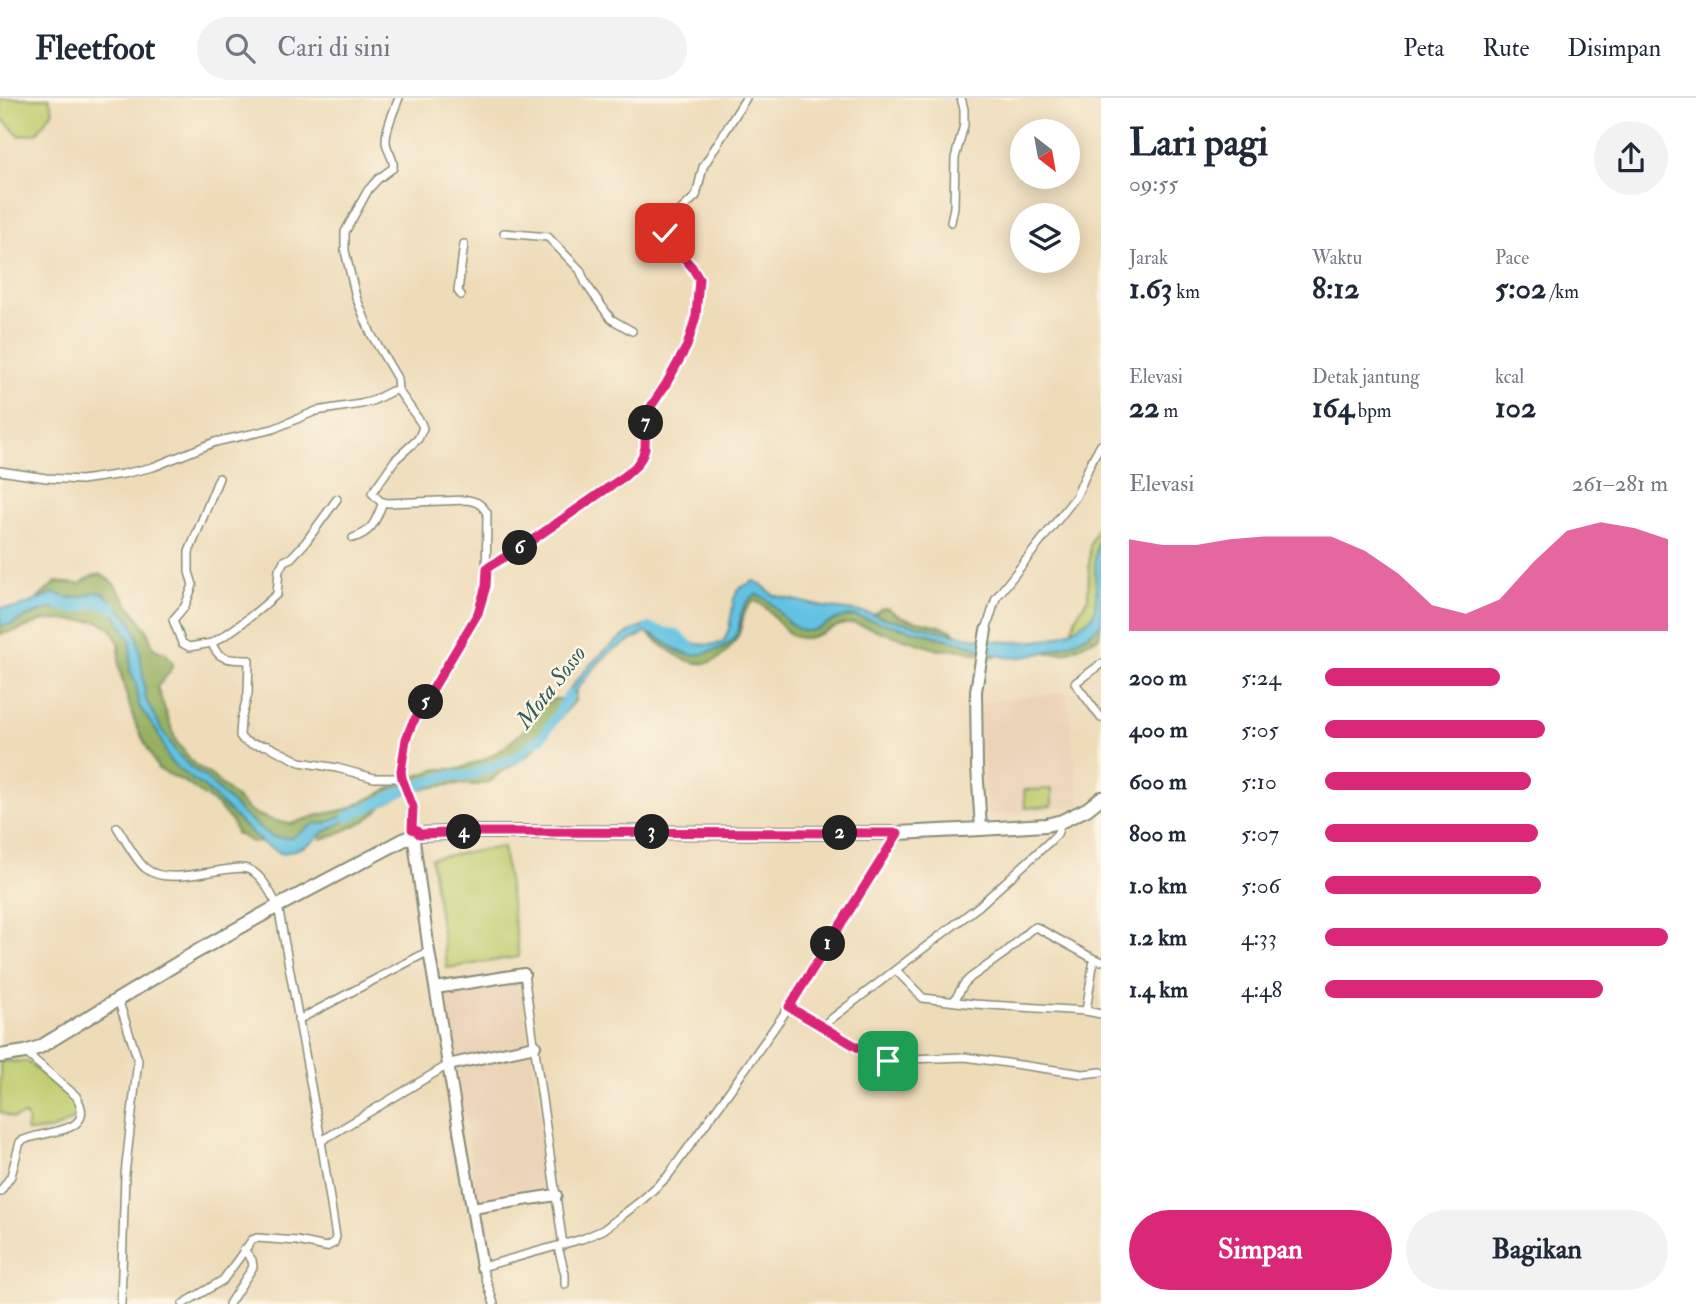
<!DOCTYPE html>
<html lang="id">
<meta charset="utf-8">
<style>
:root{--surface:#fff;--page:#f2f2f3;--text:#1f2937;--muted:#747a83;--line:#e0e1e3;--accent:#db2777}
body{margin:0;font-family:"IM FELL Double Pica",serif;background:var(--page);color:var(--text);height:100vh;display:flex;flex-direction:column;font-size:26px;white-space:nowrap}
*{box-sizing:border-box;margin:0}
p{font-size:23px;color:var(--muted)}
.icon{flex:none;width:38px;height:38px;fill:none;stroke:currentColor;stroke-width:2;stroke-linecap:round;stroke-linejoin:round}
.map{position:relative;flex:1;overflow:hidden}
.drawer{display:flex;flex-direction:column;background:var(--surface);width:595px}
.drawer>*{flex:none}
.needle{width:46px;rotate:149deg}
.fabs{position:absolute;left:1010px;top:21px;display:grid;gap:14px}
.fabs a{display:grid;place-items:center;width:70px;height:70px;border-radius:50%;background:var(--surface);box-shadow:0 4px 18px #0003;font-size:35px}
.pin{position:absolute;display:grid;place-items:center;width:60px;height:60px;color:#fff;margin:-30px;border-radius:14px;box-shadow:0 4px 10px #0006}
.km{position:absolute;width:35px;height:35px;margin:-18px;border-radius:50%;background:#222;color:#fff;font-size:19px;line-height:35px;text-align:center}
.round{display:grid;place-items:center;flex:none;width:74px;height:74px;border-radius:37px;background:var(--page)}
.head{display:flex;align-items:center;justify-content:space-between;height:119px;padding:0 28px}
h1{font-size:38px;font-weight:700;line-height:52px}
.figures{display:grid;grid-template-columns:repeat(3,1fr);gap:10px;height:119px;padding:7px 28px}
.figures div{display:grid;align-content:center}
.figures b{font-size:30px;font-weight:700}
.figures small{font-size:19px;font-weight:400}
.figures p{font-size:19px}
.chart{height:196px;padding:14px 28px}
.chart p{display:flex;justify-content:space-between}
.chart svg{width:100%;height:126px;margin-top:7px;fill:var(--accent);opacity:.7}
.button{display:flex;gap:14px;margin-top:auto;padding:14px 28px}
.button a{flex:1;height:80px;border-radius:42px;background:var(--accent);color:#fff;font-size:28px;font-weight:700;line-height:80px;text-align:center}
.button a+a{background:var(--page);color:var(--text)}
ul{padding:0 28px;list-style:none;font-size:23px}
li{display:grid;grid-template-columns:112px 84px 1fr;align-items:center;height:52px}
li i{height:18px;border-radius:9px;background:var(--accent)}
header{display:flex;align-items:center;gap:42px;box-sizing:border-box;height:98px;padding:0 35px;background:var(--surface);border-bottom:2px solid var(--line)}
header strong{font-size:33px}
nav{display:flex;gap:38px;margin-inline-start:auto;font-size:24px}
.search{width:490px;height:63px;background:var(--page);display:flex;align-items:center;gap:18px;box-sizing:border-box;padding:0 24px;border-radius:38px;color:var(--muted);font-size:26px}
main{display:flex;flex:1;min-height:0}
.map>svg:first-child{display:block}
.built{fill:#ebd3b8}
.green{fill:#bfcd6f;stroke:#6f8552;stroke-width:2}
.forest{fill:#97b062;stroke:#5b764b;stroke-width:2}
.water{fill:#64c2e2;stroke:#42808b;stroke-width:2}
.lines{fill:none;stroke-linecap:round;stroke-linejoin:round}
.river{stroke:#64c2e2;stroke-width:10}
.street-casing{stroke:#868c76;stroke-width:10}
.secondary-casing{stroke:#868c76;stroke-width:14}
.primary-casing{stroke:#868c76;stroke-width:16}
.street{stroke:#fff;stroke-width:7}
.secondary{stroke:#fff;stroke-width:10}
.primary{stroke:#fff;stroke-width:12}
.route-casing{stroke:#fff;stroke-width:14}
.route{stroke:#db2777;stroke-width:9}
.labels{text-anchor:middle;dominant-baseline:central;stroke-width:5;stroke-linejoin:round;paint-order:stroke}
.water-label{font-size:24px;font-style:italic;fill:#305e60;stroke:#fcf5e5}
</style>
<header>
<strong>Fleetfoot</strong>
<div class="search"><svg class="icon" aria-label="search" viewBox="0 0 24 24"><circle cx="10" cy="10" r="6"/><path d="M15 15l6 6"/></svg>Cari di sini</div>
<nav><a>Peta</a><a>Rute</a><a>Disimpan</a></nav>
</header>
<main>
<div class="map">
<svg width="1101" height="1206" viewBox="0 0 1101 1206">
<rect width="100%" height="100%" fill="#fcf5e5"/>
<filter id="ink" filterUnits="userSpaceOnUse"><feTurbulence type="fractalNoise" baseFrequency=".0143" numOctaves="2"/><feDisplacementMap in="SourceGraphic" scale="14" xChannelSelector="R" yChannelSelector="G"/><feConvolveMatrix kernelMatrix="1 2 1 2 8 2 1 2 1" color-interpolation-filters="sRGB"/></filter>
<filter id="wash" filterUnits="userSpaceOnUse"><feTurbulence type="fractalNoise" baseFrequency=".00686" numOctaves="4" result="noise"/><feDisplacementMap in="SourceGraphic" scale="28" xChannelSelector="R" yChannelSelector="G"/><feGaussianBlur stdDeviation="1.57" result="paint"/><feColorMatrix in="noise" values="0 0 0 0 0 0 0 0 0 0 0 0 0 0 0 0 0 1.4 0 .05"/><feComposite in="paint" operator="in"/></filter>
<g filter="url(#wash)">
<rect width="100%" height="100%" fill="#eedcb9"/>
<g class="built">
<polygon points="1067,594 1080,707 989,718 976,605"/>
<polygon points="519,880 552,1094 478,1106 446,891"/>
</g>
<g class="green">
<polygon points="0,0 49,0 53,13 37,35 20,38 0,19"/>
<path d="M1101,428V438C1088,462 1101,493 1094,517C1090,524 1077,529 1071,534L1076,519L1088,500L1090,447L1097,430Z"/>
<polygon points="1052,691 1052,708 1025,710 1024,692"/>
<polygon points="503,749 519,859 447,870 431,760"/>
<path d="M0,963L28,964L77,1007L78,1016C62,1031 48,1034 26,1033L28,1023L25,1017L13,1020L0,1014Z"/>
</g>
<g class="forest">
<polygon points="101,476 114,486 147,532 154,551 166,555 173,566 169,575 157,589 176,643 194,666 212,678 251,714 269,721 290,726 319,717 348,711 414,679 438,671 459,671 483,662 504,650 523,633 536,611 554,601 563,601 556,613 566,605 576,594 575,603 552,629 546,639 526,659 498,676 491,683 478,687 455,686 413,692 385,706 365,723 337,736 321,741 322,735 357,716 359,712 323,726 316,725 291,740 272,739 246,719 205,679 190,669 176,654 162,632 146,602 140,555 114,506 103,495 96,494 80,499 66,500 54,495 37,501 56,484 79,486 92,478"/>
<path d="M756,496C772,501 774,511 785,521C792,527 808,529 817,531L841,519L854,518L970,547L999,557L993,559L956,551L939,552L854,525C849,526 843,526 838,528C827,532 813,541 801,540C782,539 772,507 754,503C740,515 745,521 739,536C737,541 733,546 730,550C703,584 670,554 646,534C660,539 671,552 686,556C695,558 715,552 725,550C729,546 734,541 736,536C745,520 736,509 756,496Z"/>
<polygon points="97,503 114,515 131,543 130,572 136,586 139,608 158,635 169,662 185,676 205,690 262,745 252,744 236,735 233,725 217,707 185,684 158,671 135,625 125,593 119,568 119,545 111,531 98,523 44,522 19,532 0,536 0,527 10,527 25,519 52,510 66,513 83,505"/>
<path d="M887,510C892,513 897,517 902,519C921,526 940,524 957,536L933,532L873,517L881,511Z"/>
<path d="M1101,525L1099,539L1065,555H1041C1060,548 1088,542 1101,525Z"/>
</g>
<g class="water">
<path d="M1101,438V525C1088,543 1028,563 1006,559C994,557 982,551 970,547C932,536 892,528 854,518C850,519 846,518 842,519C830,522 819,534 805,533C783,530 777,502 756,496C727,515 754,543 712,553C704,556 693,558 685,555C670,550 660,539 646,534L615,551L602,562L594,570L566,605L554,616C562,602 571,589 582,576C593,562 633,524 651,528C657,529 660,533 665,536C683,545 704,549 723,545L729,531L734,501L738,491L754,483L761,486L773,497L824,509L869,515L881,520C939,529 1027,565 1080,527C1084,525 1091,521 1093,517C1101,497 1089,460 1101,438Z"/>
<path d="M96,494L103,495L130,521L137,537L140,555L146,602L162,632L176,654L190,669L205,679L246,719L272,739L291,740L316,725L323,726L360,711L357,716L322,735L314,743L303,749L282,756L262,745L205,690L185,676L169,662L158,635L139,608L136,586L130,572L131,543L114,515L97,504L83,505L66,513L52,510L25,519L10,527H0V510H17L54,495C72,503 78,500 96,494Z"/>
</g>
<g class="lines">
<g class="river">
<polyline points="60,508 74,511 94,505 112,508 114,511"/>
<polyline points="649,530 677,537 693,551"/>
<polyline points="347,719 411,689 448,678 468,678 520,658 528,648 542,639 558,616 569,597"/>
</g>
</g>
</g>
<g filter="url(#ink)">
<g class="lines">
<defs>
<g id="street">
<path d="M399,0C394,13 386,29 386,43C386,53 395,60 393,70L378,81L368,92L345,134V153L356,199L371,236L397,280L398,292L421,325L423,330L418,341L395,362L372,395L380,403L387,405L468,402C478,404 481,406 487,415L486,488L478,515L412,626L406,641L401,673L402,680L413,709L412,731"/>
<polyline points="951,124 954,109 955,60 964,27 964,11 961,0"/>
<polyline points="504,135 548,139 580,172 586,186 611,221 632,233"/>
<polyline points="461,197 458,193 464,146"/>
<polyline points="0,373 46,380 81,382 123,376 153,369 215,344 273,331 316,313 361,306 372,303 392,293 398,292"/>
<path d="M219,380L189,454V474L193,487L185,508L173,522L182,545L189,549L212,545C218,564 232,561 249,562L248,596L241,622L240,638L243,642L251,646L268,648L300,664L337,670L374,680H402"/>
<path d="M353,440C373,434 376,422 383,404"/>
<polyline points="487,470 528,445 625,378 636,368 642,359 645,350 646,316 666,286 687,248 696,218 699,181 692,169 668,142 664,130 667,125 696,98 703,69 746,0"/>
<path d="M986,532L996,500L1075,400C1085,382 1089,363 1101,347"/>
<path d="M212,545C236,532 257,514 277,496L279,472L284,463L291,460L305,445L337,401"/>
<polyline points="1101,566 1075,585 1101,620"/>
<path d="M117,729C125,741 135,761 145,770C165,787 207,773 231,771C238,770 246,769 252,773C264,780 271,797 278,808L321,1043"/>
<polyline points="896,872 923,900 974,906 1086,913 1101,916"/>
<polyline points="524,876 563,1147"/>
<polyline points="118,901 138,962 125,1076 121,1206"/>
<polyline points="954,903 964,886 970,880 1005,855 1030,832 1036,829 1094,861 1101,863"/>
<polyline points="789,909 880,962 965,959 1083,976 1101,974"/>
<polyline points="1086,913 1094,861"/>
<polyline points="298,922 429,853"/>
<polyline points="822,928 979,808 1048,745 1057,736 1062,723"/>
<path d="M0,1094L11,1078L20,1044C38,1031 100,1039 76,998L25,954"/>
<polyline points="558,1149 565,1176 565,1186"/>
<polyline points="183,1206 223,1182 252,1142 257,1140 297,1143 326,1149 334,1145 336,1139 321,1043 448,967"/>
<polyline points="229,1206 253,1169 252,1162 244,1152"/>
<polyline points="494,1206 482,1169 582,1141 603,1132 642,1102 667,1079 726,998 789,909 897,735"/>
</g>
<g id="secondary">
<polyline points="981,731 977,668 976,593 986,532"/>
<polyline points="414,743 429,853 482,1169"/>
<polyline points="436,890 524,876"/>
<polyline points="448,967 535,948"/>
<polyline points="472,1110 556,1097"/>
</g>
<g id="primary">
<polyline points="419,736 476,734 898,735 981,731 1046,727 1062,723 1087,711 1101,700"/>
<polyline points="0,958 25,954 40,949 196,854 278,808 407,740"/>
</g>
</defs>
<use href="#street" class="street-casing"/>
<use href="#secondary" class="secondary-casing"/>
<use href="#primary" class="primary-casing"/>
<use href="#street" class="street"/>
<use href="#secondary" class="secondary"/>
<use href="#primary" class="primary"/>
</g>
</g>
<g class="lines" filter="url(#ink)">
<defs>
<polyline id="route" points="665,135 668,142 692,169 699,181 696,218 687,248 666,286 646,316 645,350 642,359 636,368 625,378 528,445 487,470 486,488 478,515 412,626 406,641 401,673 402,680 413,709 412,731 417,733 419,736 476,734 898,735 789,909 874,959 880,962 888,963"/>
</defs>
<use href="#route" class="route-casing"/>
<use href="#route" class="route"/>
</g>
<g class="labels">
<g class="water-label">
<text transform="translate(551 589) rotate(-52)">Mota Sosso</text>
</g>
</g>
</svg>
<div class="fabs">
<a><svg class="needle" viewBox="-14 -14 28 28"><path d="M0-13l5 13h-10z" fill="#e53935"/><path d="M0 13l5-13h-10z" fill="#747a83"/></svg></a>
<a><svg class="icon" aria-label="layers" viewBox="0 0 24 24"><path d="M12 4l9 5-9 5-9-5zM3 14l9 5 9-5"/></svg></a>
</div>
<div class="pin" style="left:888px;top:963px;background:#1e9e55"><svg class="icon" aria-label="arrive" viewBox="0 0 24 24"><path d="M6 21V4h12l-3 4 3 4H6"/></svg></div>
<div class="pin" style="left:665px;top:135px;background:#d93025"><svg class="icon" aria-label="check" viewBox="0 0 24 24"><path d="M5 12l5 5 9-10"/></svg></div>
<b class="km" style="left:828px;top:846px">1</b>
<b class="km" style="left:840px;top:735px">2</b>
<b class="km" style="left:652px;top:734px">3</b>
<b class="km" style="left:464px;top:734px">4</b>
<b class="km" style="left:426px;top:604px">5</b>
<b class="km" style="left:520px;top:450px">6</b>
<b class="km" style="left:646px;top:325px">7</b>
</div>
<section class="drawer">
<div class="head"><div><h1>Lari pagi</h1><p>09:55</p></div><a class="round"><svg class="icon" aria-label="share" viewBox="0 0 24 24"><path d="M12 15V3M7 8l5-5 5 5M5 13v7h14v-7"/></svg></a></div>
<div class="figures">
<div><p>Jarak</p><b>1.63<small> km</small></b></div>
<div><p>Waktu</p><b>8:12</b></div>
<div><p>Pace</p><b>5:02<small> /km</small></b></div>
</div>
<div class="figures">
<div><p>Elevasi</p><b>22<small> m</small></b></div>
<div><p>Detak jantung</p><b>164<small> bpm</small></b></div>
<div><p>kcal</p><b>102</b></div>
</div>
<div class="chart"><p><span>Elevasi</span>261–281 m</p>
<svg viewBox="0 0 160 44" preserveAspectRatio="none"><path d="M0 44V12L10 14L20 14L30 12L40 11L50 11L60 11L70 16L80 24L90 35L100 38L110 33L120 20L130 9L140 6L150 8L160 12V44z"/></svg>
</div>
<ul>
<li><b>200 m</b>5:24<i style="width:51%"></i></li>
<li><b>400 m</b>5:05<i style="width:64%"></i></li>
<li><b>600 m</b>5:10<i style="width:60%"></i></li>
<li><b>800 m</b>5:07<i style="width:62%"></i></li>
<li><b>1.0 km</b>5:06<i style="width:63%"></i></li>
<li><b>1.2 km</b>4:33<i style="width:100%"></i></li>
<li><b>1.4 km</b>4:48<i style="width:81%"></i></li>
</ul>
<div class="button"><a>Simpan</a><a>Bagikan</a></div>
</section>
</main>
